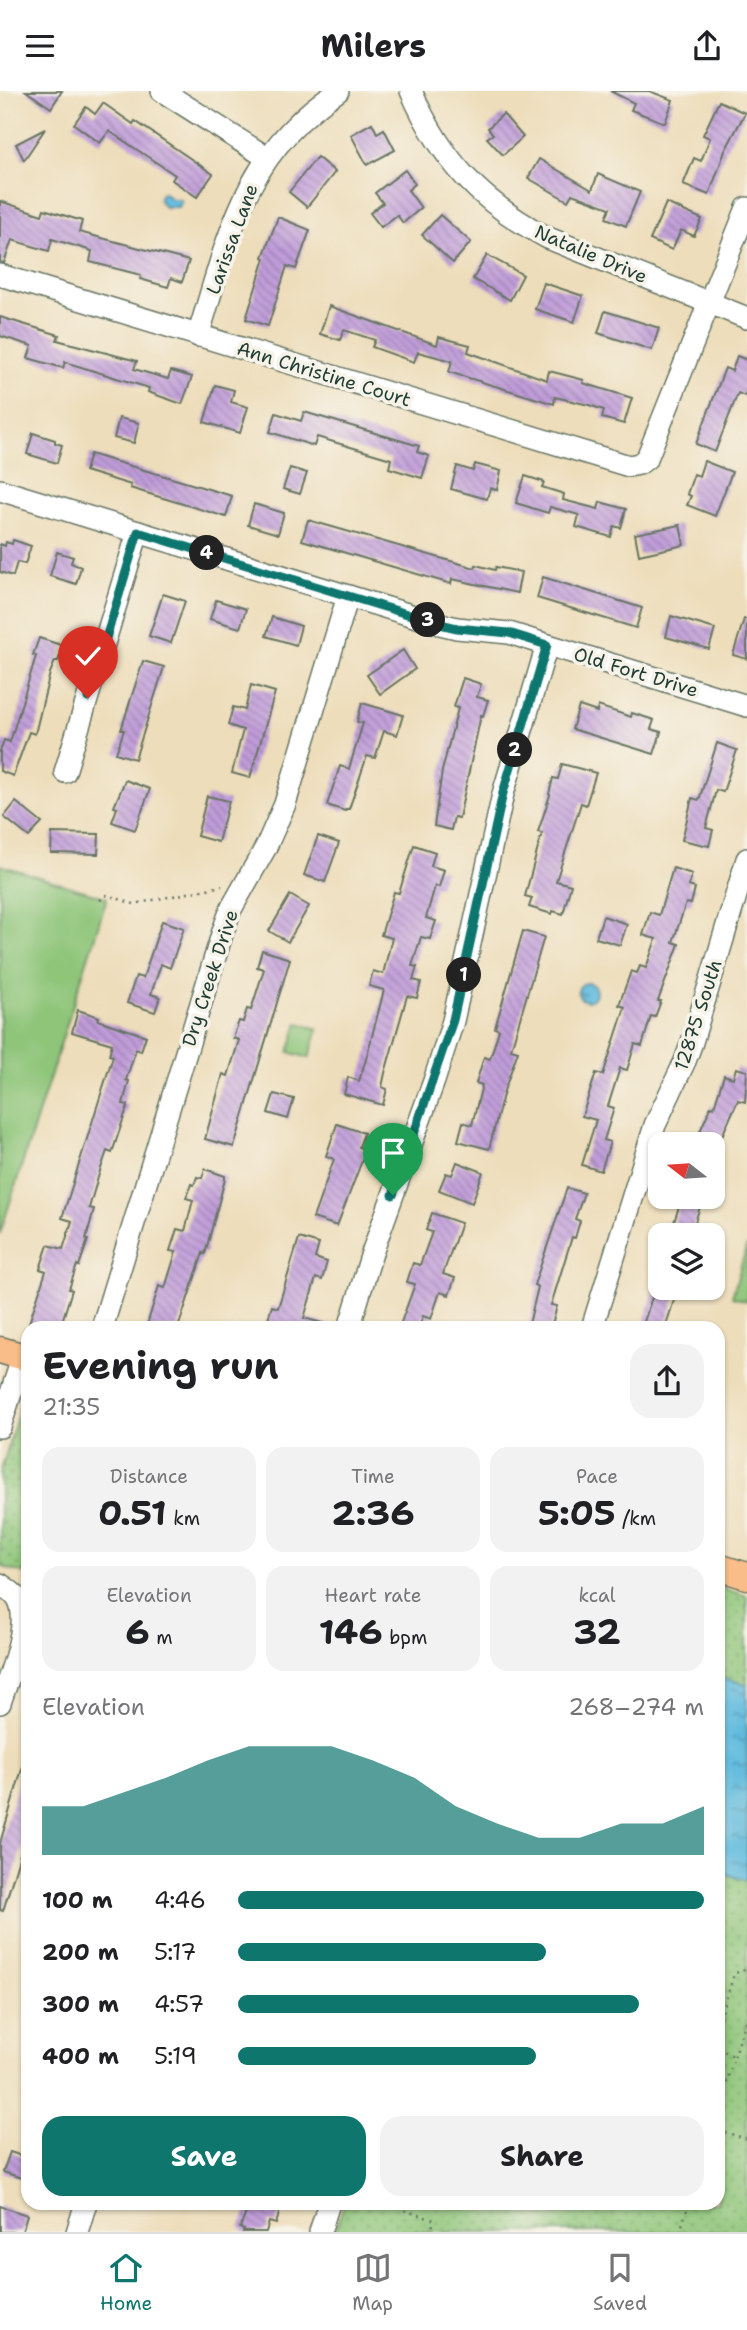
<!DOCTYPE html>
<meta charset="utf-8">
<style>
:root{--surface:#fff;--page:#f2f2f2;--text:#202124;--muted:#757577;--line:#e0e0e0;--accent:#0f766e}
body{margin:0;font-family:"Shantell Sans",sans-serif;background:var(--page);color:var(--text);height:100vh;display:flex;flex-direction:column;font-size:26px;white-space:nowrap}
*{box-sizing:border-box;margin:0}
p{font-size:23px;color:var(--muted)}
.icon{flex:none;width:38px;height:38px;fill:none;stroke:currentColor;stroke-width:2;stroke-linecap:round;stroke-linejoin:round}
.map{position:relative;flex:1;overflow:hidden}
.side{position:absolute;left:21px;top:1230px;width:704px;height:889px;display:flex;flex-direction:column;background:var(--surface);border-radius:21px;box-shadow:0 2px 5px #0004}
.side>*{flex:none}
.needle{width:46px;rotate:287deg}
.fabs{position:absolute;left:648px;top:1041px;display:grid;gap:14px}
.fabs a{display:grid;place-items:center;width:77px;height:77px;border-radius:14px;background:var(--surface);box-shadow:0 2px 5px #0004;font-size:35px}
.pin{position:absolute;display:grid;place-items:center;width:60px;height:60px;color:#fff;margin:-72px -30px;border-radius:50% 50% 50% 0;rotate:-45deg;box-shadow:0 0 7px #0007}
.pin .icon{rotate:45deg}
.km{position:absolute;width:35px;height:35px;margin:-18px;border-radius:50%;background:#222;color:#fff;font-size:19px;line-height:35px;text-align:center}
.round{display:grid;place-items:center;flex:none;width:74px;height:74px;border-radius:21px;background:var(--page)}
.head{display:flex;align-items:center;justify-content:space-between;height:119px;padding:0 21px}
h1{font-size:38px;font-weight:700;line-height:52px}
.stats{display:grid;grid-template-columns:repeat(3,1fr);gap:10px;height:119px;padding:7px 21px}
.stats div{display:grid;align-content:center;border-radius:18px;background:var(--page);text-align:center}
.stats b{font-size:35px;font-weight:700}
.stats small{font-size:19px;font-weight:400}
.stats p{font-size:19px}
.chart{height:196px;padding:14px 21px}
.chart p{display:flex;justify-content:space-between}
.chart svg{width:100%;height:126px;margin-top:7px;fill:var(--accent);opacity:.7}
.button{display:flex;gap:14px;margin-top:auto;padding:14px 21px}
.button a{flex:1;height:80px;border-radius:21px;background:var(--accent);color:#fff;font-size:28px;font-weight:700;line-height:80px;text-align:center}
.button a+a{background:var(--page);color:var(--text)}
ul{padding:0 21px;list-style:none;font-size:23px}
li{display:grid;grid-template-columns:112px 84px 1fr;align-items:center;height:52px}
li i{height:18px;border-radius:9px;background:var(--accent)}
header{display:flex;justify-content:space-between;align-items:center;height:91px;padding:0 21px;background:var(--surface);font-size:32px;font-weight:700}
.menu{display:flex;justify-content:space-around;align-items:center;height:98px;border-top:2px solid var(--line);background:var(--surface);font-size:19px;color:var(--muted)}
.menu a{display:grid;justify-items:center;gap:4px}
.menu .active{color:var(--accent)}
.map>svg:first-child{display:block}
.grass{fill:#8ec579;stroke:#568156;stroke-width:2}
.park{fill:url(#park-dots);stroke:#568156;stroke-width:2}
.water{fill:url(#water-ripples);stroke:#407c89;stroke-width:2}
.building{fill:url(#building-back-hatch)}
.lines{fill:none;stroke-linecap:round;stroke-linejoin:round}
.minor-casing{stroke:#677563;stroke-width:24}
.major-casing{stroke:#677563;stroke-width:29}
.path{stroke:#677563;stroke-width:2.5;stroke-dasharray:2 5;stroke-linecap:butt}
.minor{stroke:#fff;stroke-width:21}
.major{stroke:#f8bd88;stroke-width:26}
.route-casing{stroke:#fff;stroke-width:14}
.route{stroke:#0f766e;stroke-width:9}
.labels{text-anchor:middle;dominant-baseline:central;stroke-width:7;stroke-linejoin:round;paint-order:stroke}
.street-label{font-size:19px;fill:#1f3d34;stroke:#f7f3e8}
</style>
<header><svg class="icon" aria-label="menu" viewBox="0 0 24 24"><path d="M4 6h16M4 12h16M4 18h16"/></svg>Milers<svg class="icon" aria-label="share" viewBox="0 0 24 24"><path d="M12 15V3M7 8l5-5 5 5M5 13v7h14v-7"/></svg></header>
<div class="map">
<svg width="747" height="2141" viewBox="0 0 747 2141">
<defs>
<pattern id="park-dots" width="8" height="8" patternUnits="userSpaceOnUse" patternTransform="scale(1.75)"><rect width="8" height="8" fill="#8ec579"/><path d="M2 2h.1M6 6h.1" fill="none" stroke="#73a164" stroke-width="1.8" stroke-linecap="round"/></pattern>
<pattern id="water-ripples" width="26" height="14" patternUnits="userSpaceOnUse" patternTransform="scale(1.75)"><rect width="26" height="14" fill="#60bbde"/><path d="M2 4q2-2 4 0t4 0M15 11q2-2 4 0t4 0" fill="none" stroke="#4f99b5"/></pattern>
<pattern id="building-back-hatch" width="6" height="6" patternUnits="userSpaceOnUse" patternTransform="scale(1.75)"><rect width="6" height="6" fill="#c09cd9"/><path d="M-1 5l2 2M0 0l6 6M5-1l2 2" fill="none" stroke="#9b80b1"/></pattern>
</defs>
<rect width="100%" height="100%" fill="#f7f3e8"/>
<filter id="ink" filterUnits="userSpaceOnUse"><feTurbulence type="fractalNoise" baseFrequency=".0143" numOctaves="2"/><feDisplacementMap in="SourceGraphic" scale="14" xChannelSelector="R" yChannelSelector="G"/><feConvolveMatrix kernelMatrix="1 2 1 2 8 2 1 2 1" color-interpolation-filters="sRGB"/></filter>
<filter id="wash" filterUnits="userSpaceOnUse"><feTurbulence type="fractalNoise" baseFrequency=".00686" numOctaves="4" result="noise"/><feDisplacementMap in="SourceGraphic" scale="28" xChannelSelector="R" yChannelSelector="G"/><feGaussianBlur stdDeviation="1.57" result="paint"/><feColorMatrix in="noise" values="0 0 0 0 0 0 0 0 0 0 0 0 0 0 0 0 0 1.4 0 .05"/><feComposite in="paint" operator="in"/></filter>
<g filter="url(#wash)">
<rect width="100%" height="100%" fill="#edddba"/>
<g class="grass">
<polygon points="0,774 107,807 0,1143"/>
<polygon points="298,932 318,938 309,967 289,961"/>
<polygon points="747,1154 747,1210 732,1206"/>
</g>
<g class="park">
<polygon points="28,1301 28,1484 0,1475 0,1383 24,1302"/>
<polygon points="718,1496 747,1505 747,2141 335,2141 344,2112 718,2112"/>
</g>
<g class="water">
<polygon points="161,102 164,102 171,108 180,108 181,112 178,116 165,116 159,109"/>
<circle cx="587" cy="901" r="9"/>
<polygon points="718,1585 747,1594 747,1790 718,1780"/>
</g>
<g id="blocks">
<g class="building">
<polygon points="26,0 62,0 51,17"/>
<polygon points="610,0 649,0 673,9 665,32 631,19 634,12"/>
<polygon points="719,10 745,22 725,60 709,104 683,94 694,67 701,70 710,47 703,44"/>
<polygon points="103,12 133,33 135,30 213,83 197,106 172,89 175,84 109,40 100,52 74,33 86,16 95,23"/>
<polygon points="503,23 523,46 503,64 487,47 493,43 488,37"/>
<polygon points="372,32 377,42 384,38 395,59 367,74 351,44"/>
<polygon points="45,38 24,69 16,53"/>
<polygon points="317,66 335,81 307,116 289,101"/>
<polygon points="539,68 592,99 598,83 640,101 626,135 606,127 610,117 572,103 568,110 528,87"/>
<polygon points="405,79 415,93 408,99 421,117 403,132 397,124 381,136 370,122 383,112 375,102"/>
<polygon points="0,110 42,124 44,118 82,130 79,141 189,170 182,191 171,187 168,196 140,188 141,184 90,171 92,160 52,148 49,160 12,149 4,172 0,171"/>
<polygon points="666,112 702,128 694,145 681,139 672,159 650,149"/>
<polygon points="440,124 471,151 453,172 422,144"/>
<polygon points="278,126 310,139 296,178 287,175 268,235 246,228 265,167 263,166"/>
<polygon points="487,164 523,184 510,209 473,188"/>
<polygon points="544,192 583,205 574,231 535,218"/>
<polygon points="329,215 437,254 439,246 470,254 468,261 547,289 549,280 584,289 583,292 632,307 624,333 602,327 604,319 589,314 555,306 554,313 449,281 452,270 418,261 414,271 372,256 375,249 344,239 340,249 320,243"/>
<polygon points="605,220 659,237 652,259 598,242"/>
<polygon points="0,226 59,244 57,249 137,270 134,278 168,288 171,280 192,286 182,313 148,301 149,297 65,271 63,277 28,267 32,255 0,245"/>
<polygon points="737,265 747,269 747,298 745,305 738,302 715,361 696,353 725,277 732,280"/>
<polygon points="215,294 234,299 231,311 248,316 240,342 204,331"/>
<polygon points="304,321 419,355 417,361 429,365 422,387 389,377 391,368 317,346 314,355 270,341 276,322 301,330"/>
<polygon points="119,327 139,332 134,352 114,347"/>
<polygon points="33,342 55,349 55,352 62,354 57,372 27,363"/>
<polygon points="90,363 232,405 226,426 130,397 131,394 85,380"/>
<polygon points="704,370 732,381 715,425 687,414 691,405 687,403 694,383 699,385"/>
<polygon points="475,373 501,380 497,399 490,397 487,408 451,398 457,375 473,380"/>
<polygon points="290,377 307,382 300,403 283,398"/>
<polygon points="525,385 544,391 542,396 564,403 563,409 598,418 600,411 626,418 621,437 614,435 611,446 576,436 579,424 550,416 548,422 516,412"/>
<polygon points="254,413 284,422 278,443 248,434"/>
<polygon points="308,429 475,477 476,474 495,479 496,476 521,481 517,502 452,488 451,493 302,449"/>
<polygon points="680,434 684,454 639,464 635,443"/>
<polygon points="13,449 31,455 25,473 17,471 13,485 0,481 0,453 5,455 6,451 12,453"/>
<polygon points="57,461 73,466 71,472 81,476 76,493 50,485"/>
<polygon points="543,486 642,517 636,537 537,507"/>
<polygon points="163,503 185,510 171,552 149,545"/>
<polygon points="216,509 246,518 240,537 210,528"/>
<polygon points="671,525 715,538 709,558 666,546"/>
<polygon points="272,526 301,535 296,554 266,545"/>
<polygon points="744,528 747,528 747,568 733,564"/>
<polygon points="39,547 64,555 58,570 55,570 50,582 35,643 29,641 13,685 0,680 0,660 4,649 10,651 36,565 33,564"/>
<polygon points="403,559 415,578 380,603 367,584"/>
<polygon points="143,570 164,576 135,668 116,662 124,639 121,639"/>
<polygon points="463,587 481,593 477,606 488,609 483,625 481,624 459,727 454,726 451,739 434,735 442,680 458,617 454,616"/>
<polygon points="251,594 275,601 250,687 232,682 243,639 228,634 233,616 245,619"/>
<polygon points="362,612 403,624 397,644 384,640 375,667 367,665 349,718 346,718 345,720 327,714 340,675 349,678 363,632 357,631"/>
<polygon points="579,615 597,621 598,615 631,626 632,622 654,629 651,638 661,641 654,663 572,638"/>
<polygon points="717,652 737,659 723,701 716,699 706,737 713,739 709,755 682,749 692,707 699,709"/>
<polygon points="562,673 596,682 586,714 581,712 556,790 571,794 563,823 553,820 552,823 529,816 532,807 525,805 542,742 538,741 550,704 549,703 553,687 558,688"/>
<polygon points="125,689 150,698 135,739 112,731 117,717 114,716"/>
<polygon points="207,705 229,710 218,751 197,745"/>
<polygon points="16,711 42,732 29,746 4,726"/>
<polygon points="52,742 99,743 98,763 51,762"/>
<polygon points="318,745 339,752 325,791 304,784"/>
<polygon points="414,754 435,761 431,775 444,779 439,796 435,795 426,827 436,830 430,848 421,846 412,875 417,876 413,889 421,891 417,907 407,905 385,982 382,996 387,998 383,1014 344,1003 348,986 359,990 366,968 384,899 369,895 373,880 383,883 392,847 381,844 394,801 399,802"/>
<polygon points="673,777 692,783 688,795 695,797 691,813 686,812 673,851 679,853 658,910 661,910 655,926 651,925 642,955 635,953 627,979 620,977 608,1015 614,1017 604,1049 610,1051 601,1080 582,1074 596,1029 582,1025 596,982 603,984 625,916 619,914 631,880 637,882 640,875 646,877 656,848 643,844 650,821 659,824"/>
<polygon points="290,804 309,815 288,851 269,840"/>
<polygon points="603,825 627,833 620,854 596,847"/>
<polygon points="162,830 184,837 170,877 161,873 151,903 160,906 155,921 127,912 136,885 143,887"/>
<polygon points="523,840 544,846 511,958 518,960 504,1000 489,1058 458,1050 463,1031 472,1034 482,994 476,992 484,966 490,968 499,939 495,937"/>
<polygon points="262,859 290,868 234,1056 205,1048 223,983 228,985 239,949 233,947 239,930 243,931 247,918 251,919 264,878 257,876"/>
<polygon points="78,919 99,926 98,929 146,945 141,960 136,958 126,989 129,990 123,1013 128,1014 112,1062 107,1060 99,1083 89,1117 94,1118 86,1148 88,1149 79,1175 77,1174 69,1198 72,1199 60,1237 44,1237 29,1232 46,1180 40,1178 48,1154 63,1158 72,1130 62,1127 113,965 109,964 112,953 72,941"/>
<polygon points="736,977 747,980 745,1011 738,1009 718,1054 694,1054 711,1015 714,1016 724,984 733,987"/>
<polygon points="274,1003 294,1008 288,1028 268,1022"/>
<polygon points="337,1033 364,1042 359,1056 366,1059 337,1135 313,1127 334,1068 326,1065"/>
<polygon points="457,1071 483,1081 472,1112 439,1099 446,1082 452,1084"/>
<polygon points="205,1078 225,1085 225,1088 205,1163 203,1162 178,1237 146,1237 159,1195 165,1197 176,1161 170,1160 177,1138 185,1140 193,1109 186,1107 191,1093 194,1094 197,1086 202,1087"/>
<polygon points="567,1097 584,1102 575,1128 580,1130 575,1147 572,1146 551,1214 557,1215 551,1237 528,1237 538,1196 534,1194"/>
<polygon points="682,1106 703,1106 691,1144 670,1144"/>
<polygon points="432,1122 461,1132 443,1183 455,1187 449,1204 440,1201 431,1228 423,1225 419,1237 399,1237 415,1193 407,1191 413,1172 420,1174 432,1141 426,1139"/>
<polygon points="299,1147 319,1153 315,1167 327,1171 322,1189 316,1187 304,1227 329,1234 328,1237 265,1237 272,1215 278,1217"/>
<polygon points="655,1197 678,1197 665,1237 642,1237"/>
<polygon points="25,1668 28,1669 28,1737 3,1820 0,1819 0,1752"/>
<polygon points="10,2061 28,2067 28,2089 3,2081"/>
<polygon points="250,2112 282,2112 276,2133 269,2131 266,2141 243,2141 244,2139 240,2137"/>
<polygon points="0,2115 27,2124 22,2141 0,2141"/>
</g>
</g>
</g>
<g filter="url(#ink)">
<use href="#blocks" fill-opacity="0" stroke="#677563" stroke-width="2"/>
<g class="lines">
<defs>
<g id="minor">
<polyline points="162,0 266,66"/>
<path d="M411,0C441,69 481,112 548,147L747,227"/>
<polyline points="0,184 629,375 639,373 647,367 747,117"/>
<path d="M198,245C229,144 244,62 338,0"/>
<polyline points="0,399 440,533 457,537 509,542 747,615"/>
<polyline points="65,681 138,441"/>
<polyline points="102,1237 223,840 231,818 266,756 285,713 348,505"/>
<polyline points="349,1237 372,1162 434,990 453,930 503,703 547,554"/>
<polyline points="592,1237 655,1034 685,970 692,951 747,768"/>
<polyline points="0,1336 23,1265"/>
<path d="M0,1493C6,1497 13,1501 17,1507C33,1530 8,1587 0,1612"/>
<polyline points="77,2141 86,2112"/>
<polyline points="320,2141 329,2112"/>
</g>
<g id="major">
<polyline points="0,1259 28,1267"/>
<polyline points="718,1476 747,1485"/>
</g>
</defs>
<use href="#minor" class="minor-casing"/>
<use href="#major" class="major-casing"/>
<g class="path">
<polyline points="100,809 107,804 134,813 222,795"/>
<polyline points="718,1934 734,1883 747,1877"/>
<polyline points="718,1957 733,1965"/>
<polyline points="718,2019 747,1925"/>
<polyline points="718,2039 747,2048"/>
<polyline points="408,2112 406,2120 434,2129 431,2141"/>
<polyline points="680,2141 689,2112"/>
</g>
<use href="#minor" class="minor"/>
<use href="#major" class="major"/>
</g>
</g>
<g class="lines" filter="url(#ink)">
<defs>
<polyline id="route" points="88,607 138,441 440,533 457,537 509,542 547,554 503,702 453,929 393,1104"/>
</defs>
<use href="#route" class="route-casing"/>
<use href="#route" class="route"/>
</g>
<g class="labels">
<g class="street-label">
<text transform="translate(232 148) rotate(-70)">Larissa Lane</text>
<text transform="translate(591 163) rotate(23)">Natalie Drive</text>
<text transform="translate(324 283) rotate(17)">Ann Christine Court</text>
<text transform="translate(636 581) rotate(17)">Old Fort Drive</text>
<text transform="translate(210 887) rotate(-72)">Dry Creek Drive</text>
<text transform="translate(698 924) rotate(-72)">12875 South</text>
</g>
</g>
</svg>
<div class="fabs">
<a><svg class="needle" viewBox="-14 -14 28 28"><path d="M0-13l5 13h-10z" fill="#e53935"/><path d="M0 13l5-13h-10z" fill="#757577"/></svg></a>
<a><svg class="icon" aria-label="layers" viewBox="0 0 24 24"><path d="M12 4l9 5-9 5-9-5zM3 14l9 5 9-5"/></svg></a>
</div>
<div class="pin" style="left:393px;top:1104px;background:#1e9e55"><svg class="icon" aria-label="arrive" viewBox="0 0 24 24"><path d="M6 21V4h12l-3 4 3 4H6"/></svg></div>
<div class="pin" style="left:88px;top:607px;background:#d93025"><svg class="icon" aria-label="check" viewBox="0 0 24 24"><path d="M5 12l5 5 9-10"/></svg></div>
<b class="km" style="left:464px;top:884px">1</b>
<b class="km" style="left:515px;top:659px">2</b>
<b class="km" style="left:428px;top:529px">3</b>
<b class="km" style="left:207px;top:462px">4</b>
<section class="side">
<div class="head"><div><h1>Evening run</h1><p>21:35</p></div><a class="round"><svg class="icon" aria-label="share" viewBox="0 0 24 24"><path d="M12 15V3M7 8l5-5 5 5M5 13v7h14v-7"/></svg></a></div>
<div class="stats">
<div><p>Distance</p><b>0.51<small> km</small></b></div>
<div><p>Time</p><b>2:36</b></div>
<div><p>Pace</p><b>5:05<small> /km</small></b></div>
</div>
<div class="stats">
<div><p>Elevation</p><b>6<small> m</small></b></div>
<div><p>Heart rate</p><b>146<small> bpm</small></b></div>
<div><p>kcal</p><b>32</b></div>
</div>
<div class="chart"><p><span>Elevation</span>268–274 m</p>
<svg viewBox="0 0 160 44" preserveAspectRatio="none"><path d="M0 44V27L10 27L20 22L30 17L40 11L50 6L60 6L70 6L80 11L90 17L100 27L110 33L120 38L130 38L140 33L150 33L160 27V44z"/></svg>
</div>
<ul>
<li><b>100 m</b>4:46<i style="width:100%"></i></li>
<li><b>200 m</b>5:17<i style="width:66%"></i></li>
<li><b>300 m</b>4:57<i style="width:86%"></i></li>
<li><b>400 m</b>5:19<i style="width:64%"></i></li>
</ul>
<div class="button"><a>Save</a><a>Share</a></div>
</section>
</div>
<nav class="menu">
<a class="active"><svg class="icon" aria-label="home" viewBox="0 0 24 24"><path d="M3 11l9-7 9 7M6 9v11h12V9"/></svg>Home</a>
<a><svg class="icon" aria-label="map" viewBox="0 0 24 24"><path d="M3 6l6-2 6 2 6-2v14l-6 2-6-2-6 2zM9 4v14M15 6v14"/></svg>Map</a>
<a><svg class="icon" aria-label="saved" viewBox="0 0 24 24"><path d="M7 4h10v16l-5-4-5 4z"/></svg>Saved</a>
</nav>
